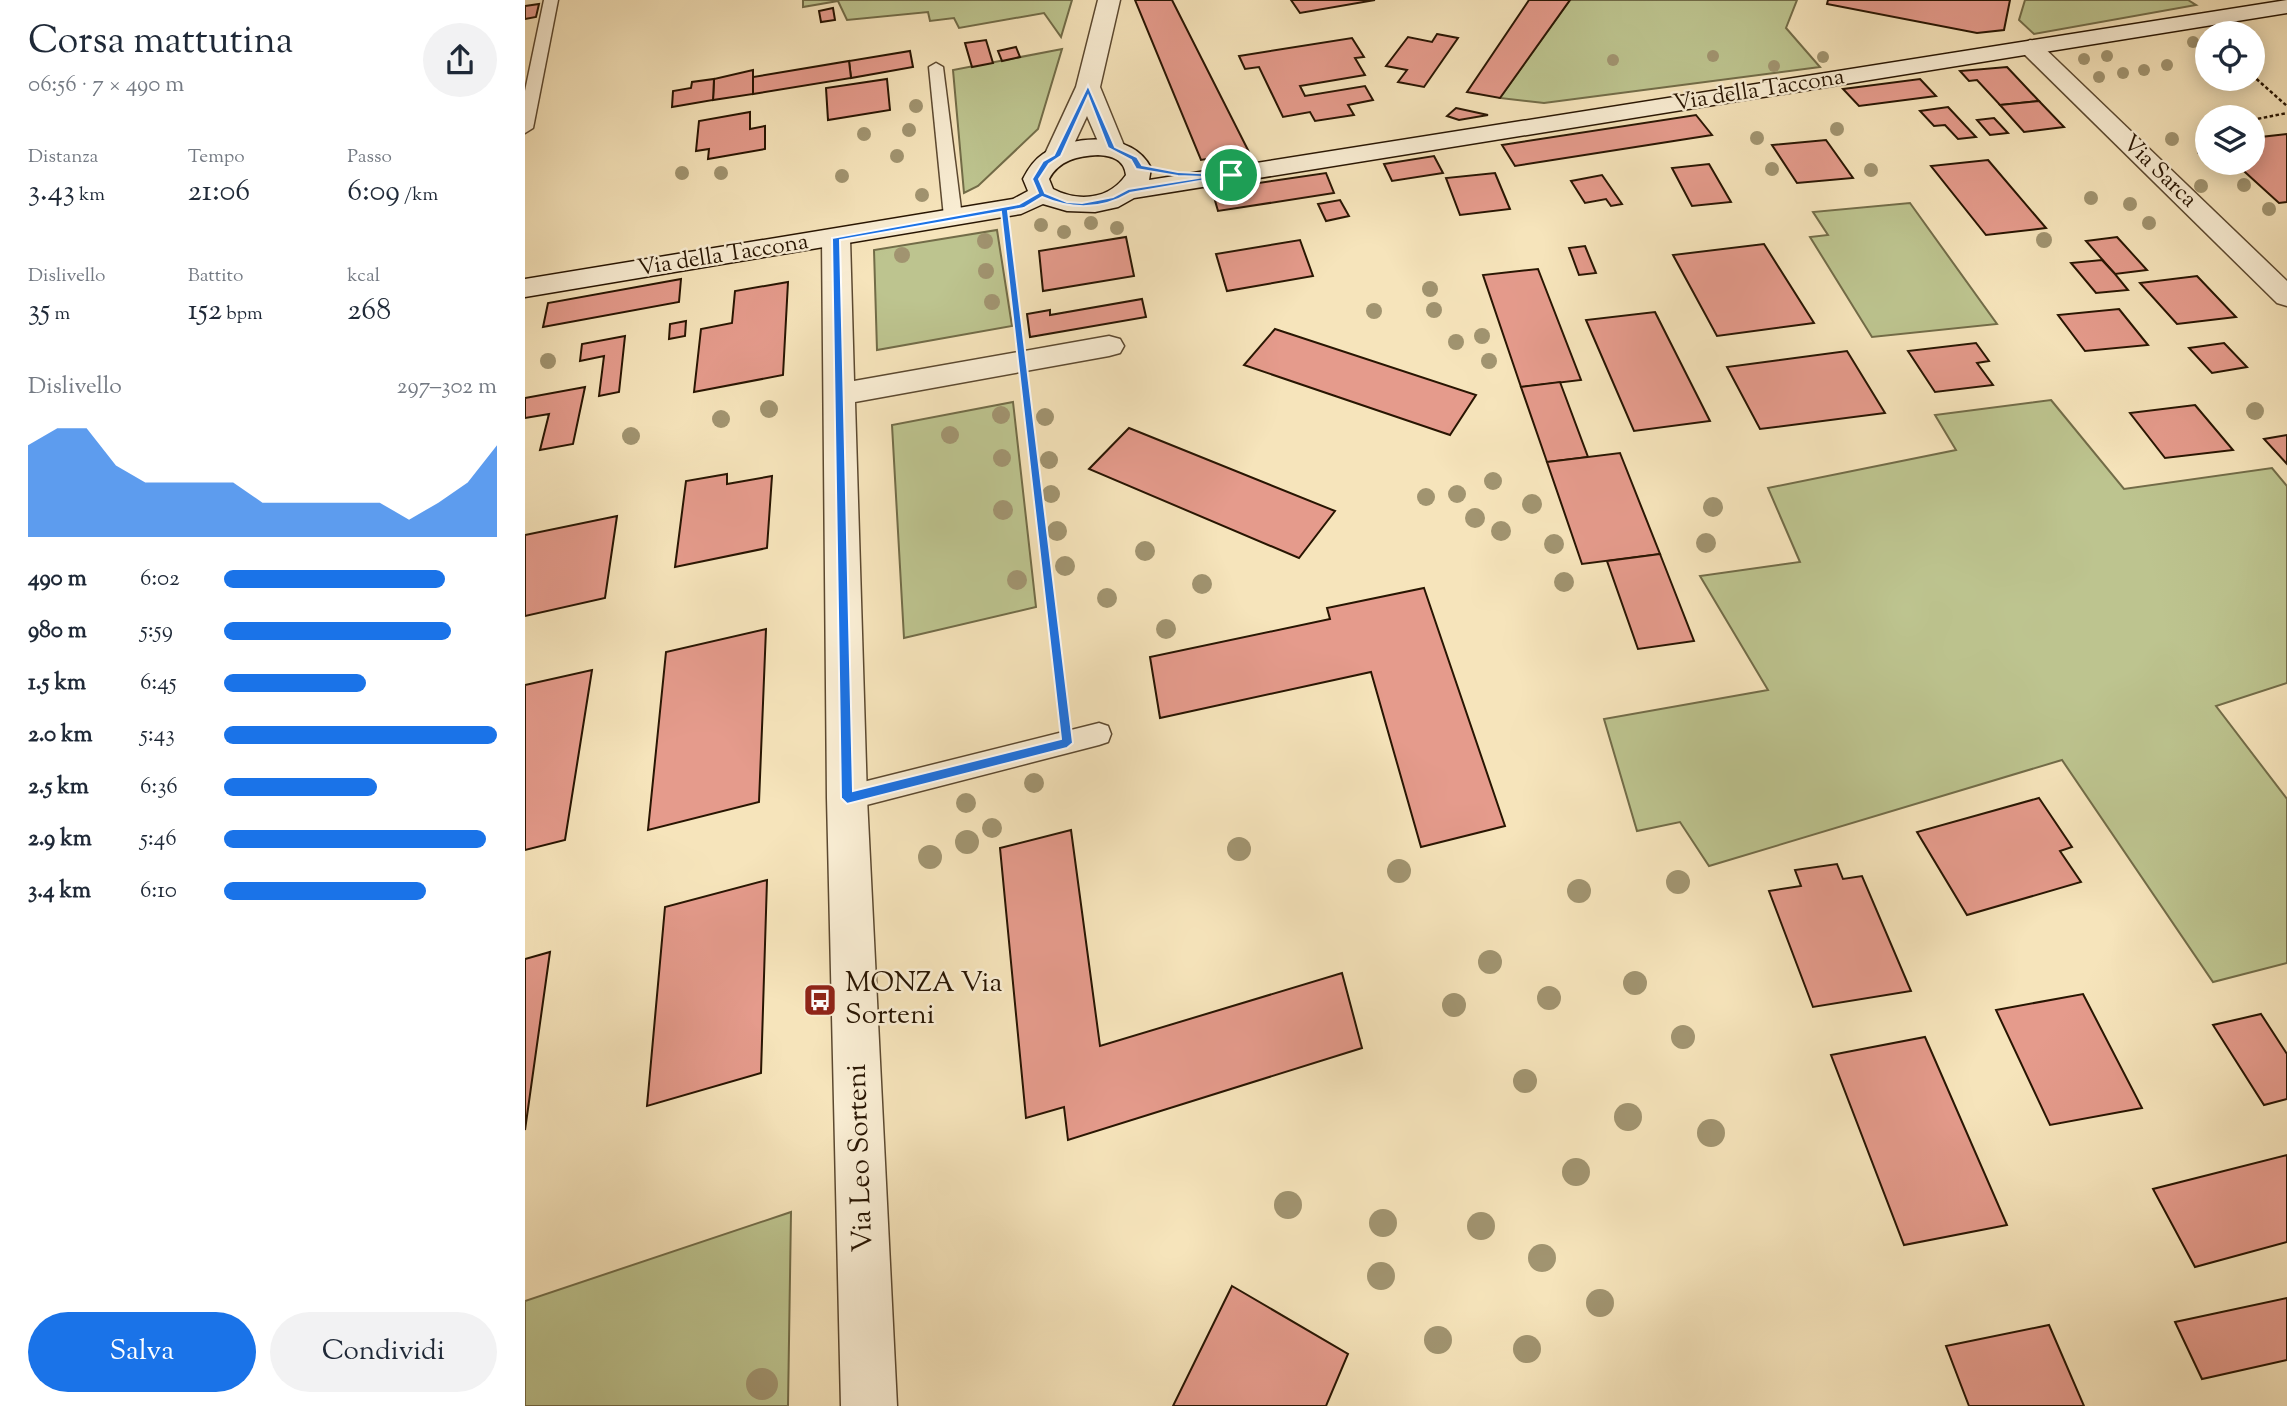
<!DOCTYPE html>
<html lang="it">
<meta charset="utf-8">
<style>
:root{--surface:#fff;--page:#f2f2f3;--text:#1f2937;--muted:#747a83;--accent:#1a73e8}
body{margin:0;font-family:"Sorts Mill Goudy",serif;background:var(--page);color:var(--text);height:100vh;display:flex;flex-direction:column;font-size:26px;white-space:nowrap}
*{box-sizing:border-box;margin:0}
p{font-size:23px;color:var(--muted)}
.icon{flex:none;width:38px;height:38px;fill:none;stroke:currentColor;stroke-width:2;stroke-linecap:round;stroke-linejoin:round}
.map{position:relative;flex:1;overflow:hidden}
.details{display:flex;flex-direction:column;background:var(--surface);width:525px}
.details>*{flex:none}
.controls{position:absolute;left:1670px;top:21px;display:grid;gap:14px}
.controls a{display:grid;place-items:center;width:70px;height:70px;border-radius:50%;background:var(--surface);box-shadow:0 4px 18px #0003;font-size:35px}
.pin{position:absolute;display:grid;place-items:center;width:60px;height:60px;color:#fff;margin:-30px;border:4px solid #fff;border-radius:50%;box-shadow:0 2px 7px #0007}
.round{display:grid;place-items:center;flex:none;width:74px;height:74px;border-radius:37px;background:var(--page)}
.summary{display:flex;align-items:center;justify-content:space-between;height:119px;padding:0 28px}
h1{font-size:38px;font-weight:600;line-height:52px}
.figures{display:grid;grid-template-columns:repeat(3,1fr);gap:10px;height:119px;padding:7px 28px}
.figures div{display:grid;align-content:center}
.figures b{font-size:30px;font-weight:600}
.figures small{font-size:19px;font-weight:400}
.figures p{font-size:19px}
.chart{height:196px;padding:14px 28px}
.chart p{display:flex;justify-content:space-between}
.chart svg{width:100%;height:126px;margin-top:7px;fill:var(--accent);opacity:.7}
.cta{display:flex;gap:14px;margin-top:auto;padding:14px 28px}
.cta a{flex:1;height:80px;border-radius:42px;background:var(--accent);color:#fff;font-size:28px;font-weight:600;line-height:80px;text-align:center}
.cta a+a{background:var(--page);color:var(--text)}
ul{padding:0 28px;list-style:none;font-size:23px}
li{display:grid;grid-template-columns:112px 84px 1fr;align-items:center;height:52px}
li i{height:18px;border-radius:9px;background:var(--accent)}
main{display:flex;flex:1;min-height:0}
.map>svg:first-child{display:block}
.green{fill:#bdc48f;stroke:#726c48;stroke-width:2}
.building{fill:#e59b8c;stroke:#281502;stroke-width:2}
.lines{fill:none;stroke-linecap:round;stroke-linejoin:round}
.service-casing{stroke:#5c4930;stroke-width:3}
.minor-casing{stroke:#5c4930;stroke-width:3}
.secondary-casing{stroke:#281502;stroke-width:3}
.path-far2{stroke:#281502;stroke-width:2.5;stroke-dasharray:3.5 2.5;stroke-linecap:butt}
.path-far1{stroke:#281502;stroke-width:3.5;stroke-dasharray:4.5 2.5;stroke-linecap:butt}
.path{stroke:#281502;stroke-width:4.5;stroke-dasharray:5 3.5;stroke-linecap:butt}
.service{fill:#f9edd3;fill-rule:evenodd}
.minor{fill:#f9edd3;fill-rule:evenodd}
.secondary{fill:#f9edd3;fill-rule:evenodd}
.tree{fill:#a19470}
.route{fill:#1a73e8;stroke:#fff;stroke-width:2;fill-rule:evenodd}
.labels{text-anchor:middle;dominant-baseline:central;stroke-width:5;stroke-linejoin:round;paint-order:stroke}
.far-street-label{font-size:23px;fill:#281502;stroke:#f9edd3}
.poi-label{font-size:28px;fill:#281502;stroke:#f9edd3;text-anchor:start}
.street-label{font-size:28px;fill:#281502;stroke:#f9edd3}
</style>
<main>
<section class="details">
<div class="summary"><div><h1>Corsa mattutina</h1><p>06:56 · 7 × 490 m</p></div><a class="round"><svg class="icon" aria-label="share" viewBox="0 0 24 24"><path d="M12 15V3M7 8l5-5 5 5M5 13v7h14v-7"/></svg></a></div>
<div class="figures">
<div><p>Distanza</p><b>3.43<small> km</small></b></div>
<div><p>Tempo</p><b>21:06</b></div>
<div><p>Passo</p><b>6:09<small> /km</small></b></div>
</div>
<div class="figures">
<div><p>Dislivello</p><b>35<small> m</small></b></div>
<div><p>Battito</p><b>152<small> bpm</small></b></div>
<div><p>kcal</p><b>268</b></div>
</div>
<div class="chart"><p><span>Dislivello</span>297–302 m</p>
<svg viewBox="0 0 160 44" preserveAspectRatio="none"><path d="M0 44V12L10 6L20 6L30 19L40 25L50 25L60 25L70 25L80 32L90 32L100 32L110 32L120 32L130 38L140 32L150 25L160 12V44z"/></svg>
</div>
<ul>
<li><b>490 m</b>6:02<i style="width:81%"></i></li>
<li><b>980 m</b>5:59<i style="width:83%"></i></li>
<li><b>1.5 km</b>6:45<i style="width:52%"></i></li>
<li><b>2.0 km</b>5:43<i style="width:100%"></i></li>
<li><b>2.5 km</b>6:36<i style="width:56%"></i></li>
<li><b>2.9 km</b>5:46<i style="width:96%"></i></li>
<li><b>3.4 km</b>6:10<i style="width:74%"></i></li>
</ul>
<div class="cta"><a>Salva</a><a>Condividi</a></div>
</section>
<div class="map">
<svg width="1762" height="1406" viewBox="0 0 1762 1406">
<rect width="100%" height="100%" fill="#f6e4bb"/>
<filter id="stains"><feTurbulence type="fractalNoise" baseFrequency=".00286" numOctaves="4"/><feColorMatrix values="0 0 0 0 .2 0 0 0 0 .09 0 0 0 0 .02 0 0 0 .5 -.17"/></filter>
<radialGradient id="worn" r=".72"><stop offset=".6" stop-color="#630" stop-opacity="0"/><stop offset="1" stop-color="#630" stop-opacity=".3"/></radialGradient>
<g class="green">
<polygon points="278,0 547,0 536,37 519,13 434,28 429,18 405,21 403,12 322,20 313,1 278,7"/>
<polygon points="1045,0 1272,0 1261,28 1295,67 1019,103 975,98"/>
<polygon points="1500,0 1663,0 1671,5 1509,34 1494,20"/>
<polygon points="537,49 513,129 453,186 439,193 428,70"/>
<polygon points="1385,203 1472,324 1347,337 1285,237 1303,235 1288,212"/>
<polygon points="472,230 487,326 352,350 349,250"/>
<polygon points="1526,400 1599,489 1747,468 1762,486 1762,683 1691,706 1762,799 1762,963 1688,982 1537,760 1184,866 1155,822 1112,831 1079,719 1243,690 1175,576 1275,562 1243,488 1431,450 1410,415"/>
<polygon points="488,402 511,607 379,638 367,425"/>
<polygon points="266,1212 263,1406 0,1406 0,1301"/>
</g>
<g class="building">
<polygon points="610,0 647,0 724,152 676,160"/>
<polygon points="766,0 850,0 775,13"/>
<polygon points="1004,0 1045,0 975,98 942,92"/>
<polygon points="1303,0 1485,0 1479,30 1452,33 1302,4"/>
<polygon points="14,4 11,17 0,19 0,6"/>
<polygon points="308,8 310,20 296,22 294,11"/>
<polygon points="912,34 933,38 899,87 873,82 882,70 861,66 883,37 907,42"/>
<polygon points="827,38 839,57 830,58 840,75 775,86 780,96 840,86 848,100 823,105 829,115 790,121 785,112 758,117 734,67 720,69 714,56"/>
<polygon points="461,40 468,63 447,67 440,43"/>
<polygon points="491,47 495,57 477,61 473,51"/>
<polygon points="385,51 388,67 326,78 324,61"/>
<polygon points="324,61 326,78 228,94 228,77"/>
<polygon points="1482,67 1514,101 1475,105 1452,80 1444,81 1435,71"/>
<polygon points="228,70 228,94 188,100 189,79"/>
<polygon points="189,79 188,100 147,107 148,91 166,88 167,82"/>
<polygon points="362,79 365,110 303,120 301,88"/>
<polygon points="1395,79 1411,96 1334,106 1318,89"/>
<polygon points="1514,101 1539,127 1499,132 1475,105"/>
<polygon points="1423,107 1451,137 1433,139 1420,125 1409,126 1395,111"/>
<polygon points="931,108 963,115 934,120 922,116"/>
<polygon points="225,112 225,129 240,126 240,149 183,159 184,149 171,151 174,121"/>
<polygon points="1171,115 1187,135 990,166 977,145"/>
<polygon points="1469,118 1483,133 1465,135 1452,120"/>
<polygon points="1762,134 1762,202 1754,203 1710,163 1727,163 1727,138"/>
<polygon points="1301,140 1328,178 1272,183 1247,145"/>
<polygon points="909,156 918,173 867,181 859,164"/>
<polygon points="1463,160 1521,228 1461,235 1406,166"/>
<polygon points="1184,164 1206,202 1167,206 1147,168"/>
<polygon points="801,173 809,193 693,211 687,190"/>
<polygon points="970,173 985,209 935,215 921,178"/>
<polygon points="1077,175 1097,204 1086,206 1081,199 1060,203 1046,181"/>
<polygon points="815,200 824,216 801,221 793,204"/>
<polygon points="601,237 609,276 518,291 514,251"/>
<polygon points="1592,237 1622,270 1590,274 1561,241"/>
<polygon points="775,240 788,276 702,291 691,254"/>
<polygon points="1239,244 1289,323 1192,336 1148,255"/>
<polygon points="1060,246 1071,273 1054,275 1044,248"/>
<polygon points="1577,260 1590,274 1603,290 1571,293 1546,263"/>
<polygon points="1013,269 1056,380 996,387 958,275"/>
<polygon points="1672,276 1711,317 1652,324 1615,283"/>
<polygon points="156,279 154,302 18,327 23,303"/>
<polygon points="263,282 258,375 169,392 176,329 207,323 210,291"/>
<polygon points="617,299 621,317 505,337 502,314 525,310 525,315"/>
<polygon points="1594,309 1623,345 1560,351 1533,315"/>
<polygon points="1130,312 1185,421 1109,431 1061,320"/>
<polygon points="161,321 160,336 144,339 145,324"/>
<polygon points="750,329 951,395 925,435 719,365"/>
<polygon points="100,336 94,392 74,396 79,356 55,361 57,344"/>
<polygon points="1451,343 1464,361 1452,363 1468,385 1410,392 1383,351"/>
<polygon points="1699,343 1722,367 1687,373 1664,348"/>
<polygon points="1322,351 1360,413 1235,429 1202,367"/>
<polygon points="1035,382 1063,457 1022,462 996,387"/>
<polygon points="60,387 48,444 15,450 24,414 0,418 0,398"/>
<polygon points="1670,405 1708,450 1640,458 1605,413"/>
<polygon points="604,428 810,511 774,558 564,469"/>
<polygon points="1762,435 1762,464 1739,439"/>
<polygon points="1095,453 1135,554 1057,564 1022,462"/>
<polygon points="202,474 202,484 247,476 242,548 150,567 161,481"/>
<polygon points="92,516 80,598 0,616 0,535"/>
<polygon points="1135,554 1169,641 1113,649 1082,561"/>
<polygon points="899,588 980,826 896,847 846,672 635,718 625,657 805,619 802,608"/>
<polygon points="241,629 234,802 123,830 141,652"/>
<polygon points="67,670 40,840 0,850 0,685"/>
<polygon points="1514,798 1547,847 1535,851 1556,882 1442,915 1392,832"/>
<polygon points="546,830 575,1046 817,973 837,1048 543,1140 539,1107 501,1118 475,848"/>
<polygon points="1312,864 1318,879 1337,876 1386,991 1288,1007 1244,891 1276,886 1270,870"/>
<polygon points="242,880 236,1073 122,1106 140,907"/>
<polygon points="25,952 0,1130 0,959"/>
<polygon points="1558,994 1617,1108 1525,1125 1471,1010"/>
<polygon points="1736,1014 1762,1054 1762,1099 1739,1105 1688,1025"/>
<polygon points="1400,1037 1482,1225 1379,1245 1306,1055"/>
<polygon points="1762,1155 1762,1242 1670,1267 1628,1189"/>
<polygon points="707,1286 823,1354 801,1406 648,1406"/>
<polygon points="1762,1298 1762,1360 1677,1379 1650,1322"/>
<polygon points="1524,1325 1559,1406 1444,1406 1421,1346"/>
</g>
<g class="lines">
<defs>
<g id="service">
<polygon points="19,0 33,0 8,128 0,133 0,91"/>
<polygon points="411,63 418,67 437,217 428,222 419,217 404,67"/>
<polygon points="574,723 583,726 586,734 583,742 574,745 322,810 313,806 309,798 313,790 322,786"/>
</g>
<g id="minor">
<polygon points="573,0 595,0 575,87 600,148 596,153 578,153 562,116 541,161 523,161 519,156 551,87"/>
<polygon points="1505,40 1513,42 1762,281 1762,306 1752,303 1497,52 1494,47"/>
<polygon points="311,230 321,232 325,238 329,381 584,336 595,339 599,346 595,353 584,356 330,402 342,798 372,1406 316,1406 302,798 297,238 301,232"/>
</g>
<path id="secondary" d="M1762,0V13L609,198L593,207L570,212L542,211L518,204L496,214L0,297V279L488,199L503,191L498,179C503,169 509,160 518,154C548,134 608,131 626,168L624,180ZM573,155C587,156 599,159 601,175C584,200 553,202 528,189L524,179C534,160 553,156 573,155Z"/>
</defs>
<use href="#service" class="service-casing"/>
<use href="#minor" class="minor-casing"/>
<use href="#secondary" class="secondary-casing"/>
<g class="path-far2">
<polyline points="1727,75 1762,106"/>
<polyline points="1727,120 1762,113"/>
<polyline points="1673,154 1682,139"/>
</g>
<g class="path-far1">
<polyline points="483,240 494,328"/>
<polyline points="502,396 519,541"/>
</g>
<polyline class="path" points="519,539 538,707"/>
<use href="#service" class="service"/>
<use href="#minor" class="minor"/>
<use href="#secondary" class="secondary"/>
</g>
<g class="tree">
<circle cx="1668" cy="42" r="6"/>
<circle cx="1188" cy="56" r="6"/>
<circle cx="1582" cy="56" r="6"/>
<circle cx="1298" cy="57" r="6"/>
<circle cx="1559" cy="59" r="6"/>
<circle cx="1088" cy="60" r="6"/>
<circle cx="1642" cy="65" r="6"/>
<circle cx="1249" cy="66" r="6"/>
<circle cx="1619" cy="70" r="6"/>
<circle cx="1598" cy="73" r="6"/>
<circle cx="1574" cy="77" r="6"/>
<circle cx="391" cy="106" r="7"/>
<circle cx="1312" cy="129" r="7"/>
<circle cx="384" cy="130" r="7"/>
<circle cx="339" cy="134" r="7"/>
<circle cx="1232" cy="138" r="7"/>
<circle cx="1647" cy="139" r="7"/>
<circle cx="372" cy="156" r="7"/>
<circle cx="1247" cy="169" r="7"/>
<circle cx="1346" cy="170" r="7"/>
<circle cx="157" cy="173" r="7"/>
<circle cx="196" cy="173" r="7"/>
<circle cx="317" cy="176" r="7"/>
<circle cx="1719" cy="185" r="7"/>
<circle cx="1676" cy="186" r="7"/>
<circle cx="397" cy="195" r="7"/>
<circle cx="1566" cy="198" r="7"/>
<circle cx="1605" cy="204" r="7"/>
<circle cx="1744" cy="209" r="7"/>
<circle cx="566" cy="223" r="7"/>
<circle cx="1624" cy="223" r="7"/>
<circle cx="516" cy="225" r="7"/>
<circle cx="592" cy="228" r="7"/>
<circle cx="539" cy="232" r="7"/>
<circle cx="1519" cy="240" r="8"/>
<circle cx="460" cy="241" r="8"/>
<circle cx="377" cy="255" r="8"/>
<circle cx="461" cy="271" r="8"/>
<circle cx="905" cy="289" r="8"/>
<circle cx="467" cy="302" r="8"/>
<circle cx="909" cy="310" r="8"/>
<circle cx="849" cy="311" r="8"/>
<circle cx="957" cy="336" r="8"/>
<circle cx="931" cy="342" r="8"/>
<circle cx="23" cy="361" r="8"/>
<circle cx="964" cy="361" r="8"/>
<circle cx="244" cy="409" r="9"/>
<circle cx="1730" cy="411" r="9"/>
<circle cx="476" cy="415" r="9"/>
<circle cx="520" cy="417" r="9"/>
<circle cx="196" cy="419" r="9"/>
<circle cx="425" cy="435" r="9"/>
<circle cx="106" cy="436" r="9"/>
<circle cx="477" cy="458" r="9"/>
<circle cx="524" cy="460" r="9"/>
<circle cx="968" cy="481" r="9"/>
<circle cx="526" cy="494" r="9"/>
<circle cx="932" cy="494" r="9"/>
<circle cx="901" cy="497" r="9"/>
<circle cx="1007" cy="504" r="10"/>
<circle cx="1188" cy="507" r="10"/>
<circle cx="478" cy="510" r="10"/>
<circle cx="950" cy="518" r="10"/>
<circle cx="532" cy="531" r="10"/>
<circle cx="976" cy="531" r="10"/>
<circle cx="1181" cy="543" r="10"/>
<circle cx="1029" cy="544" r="10"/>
<circle cx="620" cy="551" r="10"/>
<circle cx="540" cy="566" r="10"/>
<circle cx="492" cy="580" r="10"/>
<circle cx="1039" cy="582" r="10"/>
<circle cx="677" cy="584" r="10"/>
<circle cx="582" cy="598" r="10"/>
<circle cx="641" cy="629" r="10"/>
<circle cx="509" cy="783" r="10"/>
<circle cx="441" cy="803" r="10"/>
<circle cx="467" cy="828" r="10"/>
<circle cx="442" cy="842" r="12"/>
<circle cx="714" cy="849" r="12"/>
<circle cx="405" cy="857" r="12"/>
<circle cx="874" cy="871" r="12"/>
<circle cx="1153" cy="882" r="12"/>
<circle cx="1054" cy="891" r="12"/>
<circle cx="965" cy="962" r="12"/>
<circle cx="1110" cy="983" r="12"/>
<circle cx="1024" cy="998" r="12"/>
<circle cx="929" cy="1005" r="12"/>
<circle cx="1158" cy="1037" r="12"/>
<circle cx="1000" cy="1081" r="12"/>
<circle cx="1103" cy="1117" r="14"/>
<circle cx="1186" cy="1133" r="14"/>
<circle cx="1051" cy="1172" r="14"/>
<circle cx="763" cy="1205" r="14"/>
<circle cx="858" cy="1223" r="14"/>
<circle cx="956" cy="1226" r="14"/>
<circle cx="1017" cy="1258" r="14"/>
<circle cx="856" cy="1276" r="14"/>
<circle cx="1075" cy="1303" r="14"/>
<circle cx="913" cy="1340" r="14"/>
<circle cx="1002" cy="1349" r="14"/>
<circle cx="237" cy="1384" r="16"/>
</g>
<path class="route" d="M563,85L590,147L612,157L617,165L653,172L710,175L605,193C576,210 547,210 517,197L499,208L483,211L548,743L542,748L322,804L316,798L307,238L494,204L513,193L507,179L518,161L529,155ZM563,96L583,148L606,160L611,169L653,176L679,177L603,189L588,197L557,203L542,202L520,193L514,179L524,164L536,156ZM476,212L536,739L328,791L315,240Z"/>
<defs>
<symbol id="bus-square" viewBox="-11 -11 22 22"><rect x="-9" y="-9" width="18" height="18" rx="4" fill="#8f2418" stroke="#f9edd3"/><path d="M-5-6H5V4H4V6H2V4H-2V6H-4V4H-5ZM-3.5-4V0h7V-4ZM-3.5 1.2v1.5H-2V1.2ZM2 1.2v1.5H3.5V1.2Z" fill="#fff"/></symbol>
</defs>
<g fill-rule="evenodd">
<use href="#bus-square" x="276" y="981" width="38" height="38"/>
</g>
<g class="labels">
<g class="far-street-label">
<text transform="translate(1234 91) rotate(-9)">Via della Taccona</text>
<text transform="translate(1634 172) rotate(44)">Via Sarca</text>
<text transform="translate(198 256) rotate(-9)">Via della Taccona</text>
</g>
<g class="poi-label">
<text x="320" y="984">MONZA Via<tspan x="320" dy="32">Sorteni</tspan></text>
</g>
<g class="street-label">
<text transform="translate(336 1158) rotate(-92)">Via Leo Sorteni</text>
</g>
</g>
<rect width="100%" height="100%" filter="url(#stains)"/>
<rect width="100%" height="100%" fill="url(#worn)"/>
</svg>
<div class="controls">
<a><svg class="icon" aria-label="locate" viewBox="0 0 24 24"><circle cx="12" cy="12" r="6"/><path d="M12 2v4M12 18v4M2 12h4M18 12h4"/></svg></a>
<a><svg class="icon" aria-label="layers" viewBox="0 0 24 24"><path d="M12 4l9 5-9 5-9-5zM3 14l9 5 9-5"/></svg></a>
</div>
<div class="pin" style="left:706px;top:175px;background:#1e9e55"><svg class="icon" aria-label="arrive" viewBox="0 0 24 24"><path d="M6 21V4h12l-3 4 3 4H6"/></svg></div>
</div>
</main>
